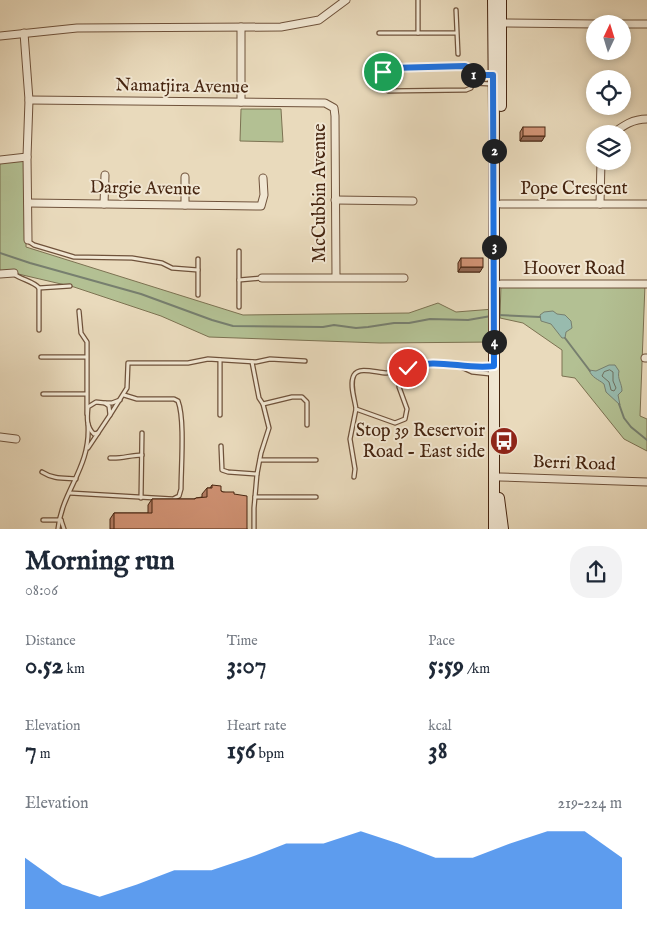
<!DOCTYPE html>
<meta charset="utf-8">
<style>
:root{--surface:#fff;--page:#f2f2f3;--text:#1f2937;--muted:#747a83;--accent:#1a73e8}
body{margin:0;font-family:"IM FELL English",serif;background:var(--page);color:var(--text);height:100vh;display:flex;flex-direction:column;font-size:19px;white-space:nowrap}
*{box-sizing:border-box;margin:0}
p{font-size:16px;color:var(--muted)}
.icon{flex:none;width:28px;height:28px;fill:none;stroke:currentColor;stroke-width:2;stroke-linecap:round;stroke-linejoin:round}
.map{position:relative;height:529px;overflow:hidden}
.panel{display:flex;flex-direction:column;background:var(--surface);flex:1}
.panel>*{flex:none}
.needle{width:32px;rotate:4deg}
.buttons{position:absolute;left:586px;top:15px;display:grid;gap:10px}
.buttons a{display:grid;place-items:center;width:45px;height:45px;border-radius:50%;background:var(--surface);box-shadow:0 2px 8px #0003;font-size:25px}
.pin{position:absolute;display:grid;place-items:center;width:42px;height:42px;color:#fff;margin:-21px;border:2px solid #fff;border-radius:50%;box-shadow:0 1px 5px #0007}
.km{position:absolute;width:25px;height:25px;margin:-12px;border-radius:50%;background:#222;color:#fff;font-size:14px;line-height:25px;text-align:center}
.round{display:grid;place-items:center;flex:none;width:52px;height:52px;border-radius:20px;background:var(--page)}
.head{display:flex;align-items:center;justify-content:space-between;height:85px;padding:0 25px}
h1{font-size:28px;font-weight:700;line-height:38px}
.stats{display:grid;grid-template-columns:repeat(3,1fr);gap:8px;height:85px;padding:5px 25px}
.stats div{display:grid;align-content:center}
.stats b{font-size:25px;font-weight:700}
.stats small{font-size:14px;font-weight:400}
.stats p{font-size:14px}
.chart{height:140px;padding:10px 25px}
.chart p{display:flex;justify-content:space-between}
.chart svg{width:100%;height:90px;margin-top:5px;fill:var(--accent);opacity:.7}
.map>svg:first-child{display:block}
.green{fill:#b3c093;stroke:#7c7252}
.water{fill:#98bbae;stroke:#777f6f}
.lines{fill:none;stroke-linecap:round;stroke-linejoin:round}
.shore{stroke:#6f705f;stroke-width:1}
.stream{stroke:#777f6f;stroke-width:2}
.lane-casing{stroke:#6f523b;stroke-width:5.5}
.street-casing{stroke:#6f523b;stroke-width:9}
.secondary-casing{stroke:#462510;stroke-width:12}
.lane{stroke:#f1e7d3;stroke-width:3}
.street{stroke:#f1e7d3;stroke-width:7}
.secondary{stroke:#f1e7d3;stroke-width:10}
.wall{fill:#b47e65;stroke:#462510}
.shaded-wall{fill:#926752;stroke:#462510}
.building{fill:#d19375;stroke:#462510}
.route-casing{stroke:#fff;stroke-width:10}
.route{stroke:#1a73e8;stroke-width:6}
.labels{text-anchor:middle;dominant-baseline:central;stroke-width:4;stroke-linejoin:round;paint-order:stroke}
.street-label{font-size:18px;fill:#462510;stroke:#f1e7d3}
.poi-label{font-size:18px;fill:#462510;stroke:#f1e7d3;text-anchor:end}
</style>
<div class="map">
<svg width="647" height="529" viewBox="0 0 647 529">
<rect width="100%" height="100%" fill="#e9dabc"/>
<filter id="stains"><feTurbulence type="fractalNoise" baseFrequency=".004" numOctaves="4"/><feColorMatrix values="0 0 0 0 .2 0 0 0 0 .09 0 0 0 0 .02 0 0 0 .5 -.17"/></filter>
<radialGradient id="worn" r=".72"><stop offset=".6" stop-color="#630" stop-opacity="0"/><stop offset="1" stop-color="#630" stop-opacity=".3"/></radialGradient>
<g class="green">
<polygon points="241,109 281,109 283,142 240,141"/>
<polygon points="27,157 26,247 243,315 409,313 438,303 456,312 494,309 494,342 380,343 209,337 161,316 74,287 14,273 0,273 0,161"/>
<polygon points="501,284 645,284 640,416 647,419 647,451 624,439 575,378 562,376 562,350 523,323 500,318"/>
</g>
<g class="water">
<polygon points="553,311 557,314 565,315 571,321 572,328 566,332 565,338 562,338 551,324 541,321 540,315 544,312"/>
<path d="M609,365H615L619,371C617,379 622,383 622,391L618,395L620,405L606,392L604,384C598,379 592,378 589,370L596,371Z"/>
</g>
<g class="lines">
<polygon class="shore" points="610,370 613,372 613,381 616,388 614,391 611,390 609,382 602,376 604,372"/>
<g class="stream">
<polyline points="0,253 30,263 141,294 212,320 233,326 323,327 334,325 356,328 368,327 394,323 409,323 430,319 468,320 491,316"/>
<polyline points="498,315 540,317"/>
<polyline points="565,338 590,371"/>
<polyline points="619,404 624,418 631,427 647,440"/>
</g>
<defs>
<g id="lane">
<polyline points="418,0 418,33"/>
<polyline points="456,10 458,54"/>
<polyline points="379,33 456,33"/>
<path d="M465,66C474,70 474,79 471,88L466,90L388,91C382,86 383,79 383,72L386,69Z"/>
<polyline points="473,75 492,75"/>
<polyline points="472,83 492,84"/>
<polyline points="28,241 34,245 74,257 132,258 162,263 172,268 198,270"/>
<polyline points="239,251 239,307"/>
<polyline points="198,259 198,295"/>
<path d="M14,274C22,280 33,281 39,288L70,286"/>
<polyline points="239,280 261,278"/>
<polyline points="79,311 81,333 87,342 87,414"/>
<polyline points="39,330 39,288"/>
<polyline points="41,357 86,357"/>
<polyline points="252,362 259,398 263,404 269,428 261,453 257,474 254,508 254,529"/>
<polyline points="461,367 472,372 491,374"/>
<path d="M400,371L399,387L407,409L405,419L395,423L356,409C355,400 349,384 354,375C359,366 377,373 386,373C403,373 418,363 435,363C454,362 472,369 492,366"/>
<polyline points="43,394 86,394"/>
<path d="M96,402L105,403L109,406L110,415L98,433L94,434C86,427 87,417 88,407Z"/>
<polyline points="105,403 112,403 120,400"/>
<polyline points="263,404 292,397 302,397 307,402 307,425"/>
<polyline points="110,415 127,388 128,363 188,363 208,359 256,362 270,359 305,361"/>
<polyline points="220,415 220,360"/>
<polyline points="221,446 222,470 228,472 257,474"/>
<polyline points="88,448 98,433"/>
<path d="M110,458C121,459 131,455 142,455"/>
<polyline points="260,460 316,460"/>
<path d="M42,472C53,479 63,478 76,479"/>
<polyline points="354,477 355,469 350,439 356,409"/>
<path d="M70,493L173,499L179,496L181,489C181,468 185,419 178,401L174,399H137L124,395"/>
<polyline points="255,497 316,497"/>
<polyline points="141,498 142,433"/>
<polyline points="43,520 61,520"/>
<polyline points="61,520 64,529"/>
<path d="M58,529C62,490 91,468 88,424"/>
</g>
<g id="street">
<polyline points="501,23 595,24"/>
<polyline points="622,24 647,24"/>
<polyline points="241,27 241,102"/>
<polyline points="24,33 29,100 27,157 28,240"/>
<polyline points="0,36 77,28 281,27 319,20 346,0"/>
<polyline points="29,100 325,103 334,108 335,116 336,277"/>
<path d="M612,134C623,126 632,119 647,119"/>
<polyline points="0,160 27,157"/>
<polyline points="335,200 413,201"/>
<polyline points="28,203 261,206 264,195 263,178"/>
<polyline points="104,204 105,175"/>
<polyline points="501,204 647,204"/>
<polyline points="600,204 601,161"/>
<polyline points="185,205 185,177"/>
<polyline points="0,274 14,273"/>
<polyline points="262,278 404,278"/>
<polyline points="501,284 647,284"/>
<polyline points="645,358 647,358"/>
<polyline points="0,437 16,439"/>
<polyline points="500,477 647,482"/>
</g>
<g id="secondary">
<polyline points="493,0 494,114 494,529"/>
<polyline points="501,106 501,0"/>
<polyline points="499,498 503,529"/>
</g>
</defs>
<use href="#lane" class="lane-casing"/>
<use href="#street" class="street-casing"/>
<use href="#secondary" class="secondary-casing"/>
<use href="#lane" class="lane"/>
<use href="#street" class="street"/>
<use href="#secondary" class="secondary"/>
</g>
<g class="wall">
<polygon points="523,127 542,141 520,141 520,132"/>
<polygon points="461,258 480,272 458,272 458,263"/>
<polygon points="212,485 223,492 234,494 247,529 110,529 110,519 114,513 148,513 148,505 152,499 194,499 196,498 202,497 202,494 207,488 210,488"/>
</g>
<g class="shaded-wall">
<polygon points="523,136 545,136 542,141 520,141"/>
<polygon points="461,267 483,267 480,272 458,272"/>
</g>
<g class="building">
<rect x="523" y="127" width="22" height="9"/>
<rect x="461" y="258" width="22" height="9"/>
<polygon points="212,485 221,486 221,491 223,492 234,492 234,494 247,496 247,529 114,529 114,513 152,513 152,499 195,499 196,498 207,497 207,488 212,488"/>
</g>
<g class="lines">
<defs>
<path id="route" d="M383,72L386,69L391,68L465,66L469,68L473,75H493L494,366C464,370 436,357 408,368"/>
</defs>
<use href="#route" class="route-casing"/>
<use href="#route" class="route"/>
</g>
<defs>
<symbol id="bus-disc" viewBox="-11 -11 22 22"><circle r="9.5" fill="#8f2418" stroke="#f1e7d3"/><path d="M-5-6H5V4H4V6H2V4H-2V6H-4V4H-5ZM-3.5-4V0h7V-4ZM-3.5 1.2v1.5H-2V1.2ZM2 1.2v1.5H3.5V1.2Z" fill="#fff"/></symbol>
</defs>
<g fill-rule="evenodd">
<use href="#bus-disc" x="488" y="425" width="32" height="32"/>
</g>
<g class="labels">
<g class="street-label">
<text transform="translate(182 87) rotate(1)">Namatjira Avenue</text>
<text transform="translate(145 189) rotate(1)">Dargie Avenue</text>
<text x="574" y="189">Pope Crescent</text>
<text transform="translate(320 193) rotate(-90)">McCubbin Avenue</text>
<text x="574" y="269">Hoover Road</text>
<text transform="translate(574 464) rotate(2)">Berri Road</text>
</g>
<g class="poi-label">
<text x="485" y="431">Stop 39 Reservoir<tspan x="485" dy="21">Road - East side</tspan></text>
</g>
</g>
<rect width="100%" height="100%" filter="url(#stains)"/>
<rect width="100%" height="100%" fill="url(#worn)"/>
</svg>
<div class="buttons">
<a><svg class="needle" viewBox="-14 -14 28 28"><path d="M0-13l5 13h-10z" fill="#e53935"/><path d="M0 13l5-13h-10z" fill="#747a83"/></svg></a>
<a><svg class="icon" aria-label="locate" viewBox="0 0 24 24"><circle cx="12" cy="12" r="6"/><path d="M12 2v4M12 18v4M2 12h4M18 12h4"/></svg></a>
<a><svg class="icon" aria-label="layers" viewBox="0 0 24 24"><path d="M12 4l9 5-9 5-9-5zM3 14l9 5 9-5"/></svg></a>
</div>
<div class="pin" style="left:383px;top:72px;background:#1e9e55"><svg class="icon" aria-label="arrive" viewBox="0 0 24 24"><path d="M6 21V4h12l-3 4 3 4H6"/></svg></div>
<div class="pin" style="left:408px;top:368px;background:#d93025"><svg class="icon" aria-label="check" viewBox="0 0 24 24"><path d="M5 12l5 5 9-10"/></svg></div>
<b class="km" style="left:473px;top:75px">1</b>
<b class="km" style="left:494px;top:151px">2</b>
<b class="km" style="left:494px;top:247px">3</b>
<b class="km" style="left:494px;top:342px">4</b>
</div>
<section class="panel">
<div class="head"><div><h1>Morning run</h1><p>08:06</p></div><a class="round"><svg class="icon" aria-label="share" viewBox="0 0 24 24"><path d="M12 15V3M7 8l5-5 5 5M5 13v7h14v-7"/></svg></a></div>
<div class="stats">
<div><p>Distance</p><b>0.52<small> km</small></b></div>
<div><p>Time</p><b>3:07</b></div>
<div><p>Pace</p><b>5:59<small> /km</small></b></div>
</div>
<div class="stats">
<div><p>Elevation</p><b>7<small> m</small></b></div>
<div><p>Heart rate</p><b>156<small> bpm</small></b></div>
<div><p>kcal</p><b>38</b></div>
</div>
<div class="chart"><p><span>Elevation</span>219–224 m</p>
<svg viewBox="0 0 160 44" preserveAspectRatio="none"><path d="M0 44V19L10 32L20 38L30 32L40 25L50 25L60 19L70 12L80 12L90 6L100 12L110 19L120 19L130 12L140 6L150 6L160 19V44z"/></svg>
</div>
</section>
